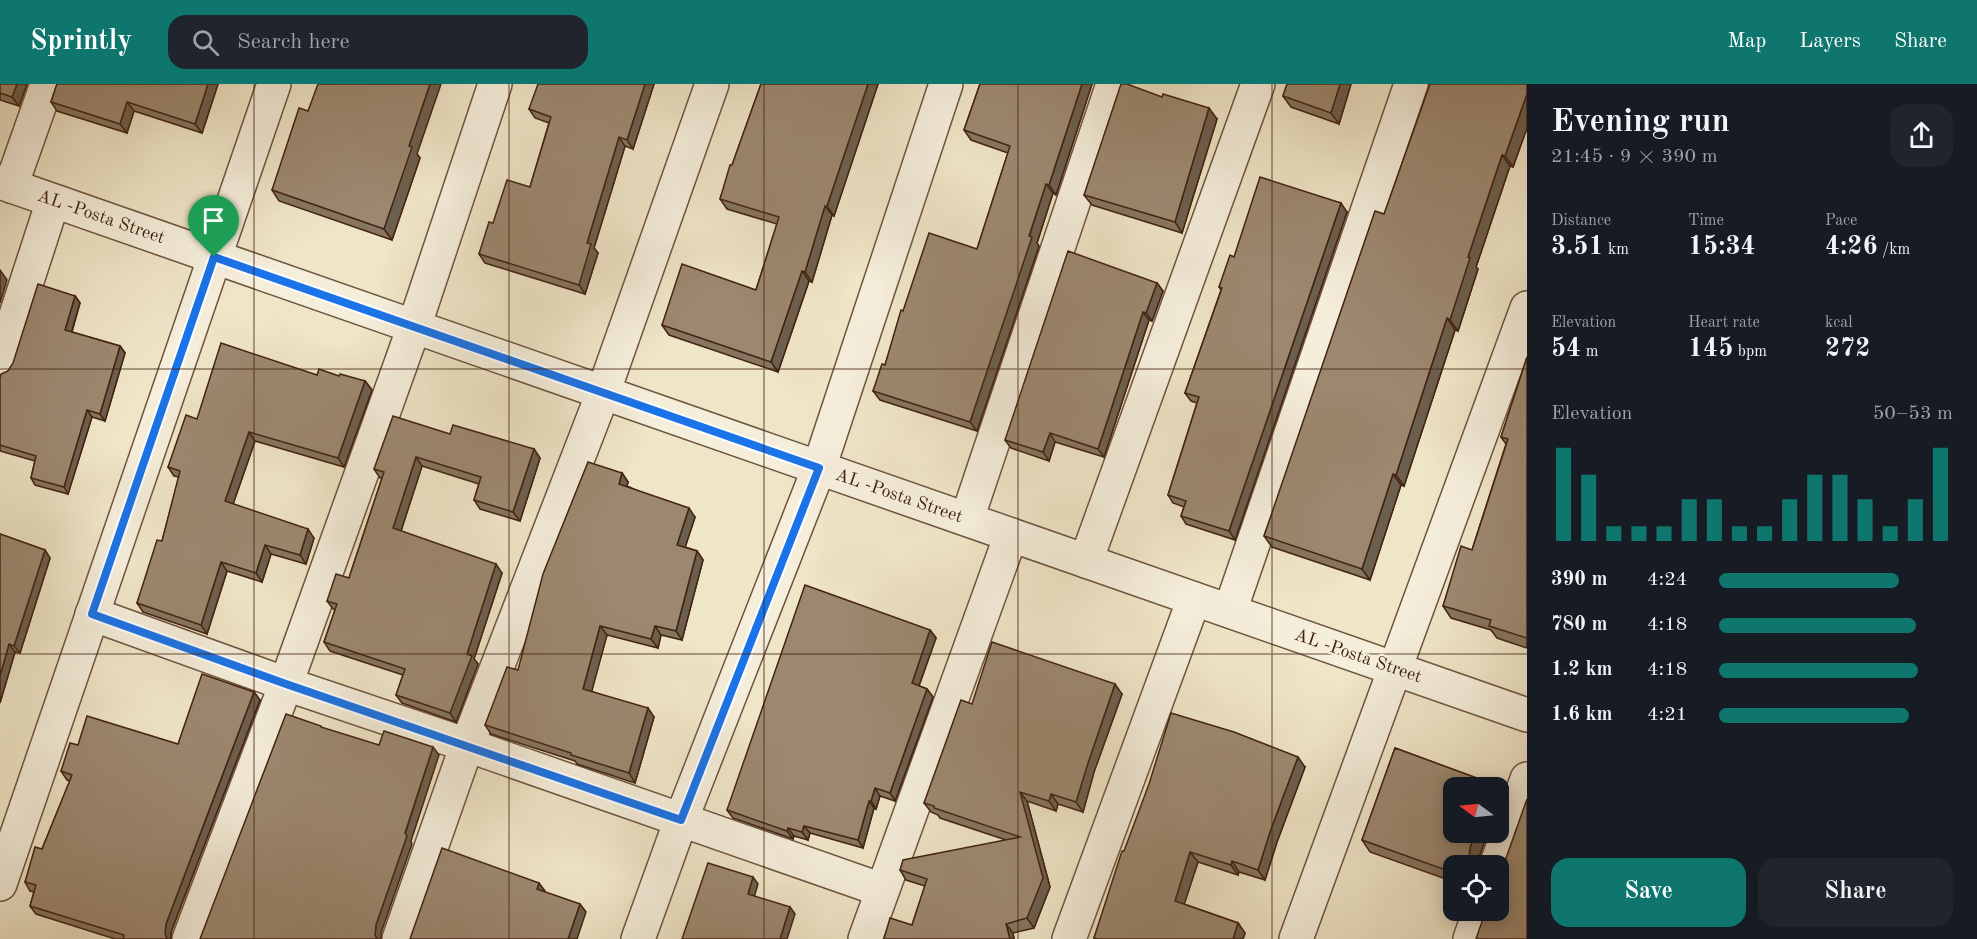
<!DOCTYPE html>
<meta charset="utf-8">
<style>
:root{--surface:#171b24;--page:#20242c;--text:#f1f3f6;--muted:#9ea1a6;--accent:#0f766e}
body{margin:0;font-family:"Old Standard TT",serif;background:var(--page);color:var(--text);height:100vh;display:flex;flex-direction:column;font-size:22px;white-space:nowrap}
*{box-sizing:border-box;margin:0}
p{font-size:20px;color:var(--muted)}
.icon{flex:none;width:33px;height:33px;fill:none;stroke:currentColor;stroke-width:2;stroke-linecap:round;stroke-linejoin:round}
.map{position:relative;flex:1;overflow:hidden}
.drawer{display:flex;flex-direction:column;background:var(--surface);width:450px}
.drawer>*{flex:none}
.needle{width:39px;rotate:285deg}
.buttons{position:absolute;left:1443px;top:693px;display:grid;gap:12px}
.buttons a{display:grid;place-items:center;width:66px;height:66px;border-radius:12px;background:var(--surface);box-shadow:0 3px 15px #0003;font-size:30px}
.pin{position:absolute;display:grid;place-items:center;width:51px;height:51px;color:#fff;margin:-62px -26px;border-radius:50% 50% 50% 0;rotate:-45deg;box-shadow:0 0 6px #0007}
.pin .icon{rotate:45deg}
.round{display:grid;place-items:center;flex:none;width:63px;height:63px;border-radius:18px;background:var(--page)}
.summary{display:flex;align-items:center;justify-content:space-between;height:102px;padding:0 24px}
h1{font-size:33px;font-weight:600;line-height:45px}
.stats{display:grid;grid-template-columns:repeat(3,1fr);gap:9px;height:102px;padding:6px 24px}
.stats div{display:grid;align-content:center}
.stats b{font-size:26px;font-weight:600}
.stats small{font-size:16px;font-weight:400}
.stats p{font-size:16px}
.chart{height:168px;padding:12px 24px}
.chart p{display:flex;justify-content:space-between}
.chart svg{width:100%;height:108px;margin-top:6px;stroke:var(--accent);stroke-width:6}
.action{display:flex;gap:12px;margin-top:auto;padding:12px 24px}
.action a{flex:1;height:69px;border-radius:18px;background:var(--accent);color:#fff;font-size:24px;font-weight:600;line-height:69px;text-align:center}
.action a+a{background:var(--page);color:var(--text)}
ul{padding:0 24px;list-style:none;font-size:20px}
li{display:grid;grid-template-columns:96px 72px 1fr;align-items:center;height:45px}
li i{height:15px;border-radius:8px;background:var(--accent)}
header{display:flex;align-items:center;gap:36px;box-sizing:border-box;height:84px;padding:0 30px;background:var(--accent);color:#fff}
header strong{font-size:28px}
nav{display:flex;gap:33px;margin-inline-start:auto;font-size:21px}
.search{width:420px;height:54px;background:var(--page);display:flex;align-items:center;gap:15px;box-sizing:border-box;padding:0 21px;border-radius:18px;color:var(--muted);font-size:22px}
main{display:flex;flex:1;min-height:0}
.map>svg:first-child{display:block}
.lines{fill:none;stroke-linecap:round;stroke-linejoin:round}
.minor-casing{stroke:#6e543e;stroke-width:36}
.minor{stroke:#f5eedb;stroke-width:33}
.wall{fill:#867560;stroke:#432311;stroke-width:1.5}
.shaded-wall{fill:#6d5f4e;stroke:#432311;stroke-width:1.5}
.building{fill:#9c8870;stroke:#432311;stroke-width:1.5}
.route-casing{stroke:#fff;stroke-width:12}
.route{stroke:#1a73e8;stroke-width:8}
.grid{fill:none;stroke:#432311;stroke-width:1.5;stroke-opacity:0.55}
.labels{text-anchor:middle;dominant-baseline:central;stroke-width:4.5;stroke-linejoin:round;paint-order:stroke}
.street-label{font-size:18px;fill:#432311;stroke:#f5eedb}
</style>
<header>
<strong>Sprintly</strong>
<div class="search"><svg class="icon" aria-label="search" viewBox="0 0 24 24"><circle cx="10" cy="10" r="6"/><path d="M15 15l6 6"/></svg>Search here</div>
<nav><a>Map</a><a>Layers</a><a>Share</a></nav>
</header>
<main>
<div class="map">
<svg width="1527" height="855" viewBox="0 0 1527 855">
<rect width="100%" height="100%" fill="#efe5c7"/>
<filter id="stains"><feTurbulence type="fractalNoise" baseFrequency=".00333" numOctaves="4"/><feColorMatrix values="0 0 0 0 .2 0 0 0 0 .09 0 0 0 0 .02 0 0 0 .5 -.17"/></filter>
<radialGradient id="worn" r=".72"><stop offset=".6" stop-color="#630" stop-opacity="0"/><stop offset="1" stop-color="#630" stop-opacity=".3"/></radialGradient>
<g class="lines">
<defs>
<g id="minor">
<polyline points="0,98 1527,631"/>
<polyline points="11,102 47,0"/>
<polyline points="0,280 53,117"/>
<polyline points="967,435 1113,0"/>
<polyline points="1086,477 1258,0"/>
<polyline points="1230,527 1411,0"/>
<polyline points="92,530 286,600 467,661 882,806"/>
<polyline points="1496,782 1527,695"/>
<polyline points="0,800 274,0"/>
<polyline points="189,855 286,600 414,243 495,0"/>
<polyline points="399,855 467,661 603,309 712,0"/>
<polyline points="638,855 681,736 819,384 946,0"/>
<polyline points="865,855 1011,451"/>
<polyline points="1069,855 1194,515"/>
<polyline points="1296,855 1527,224"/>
<polyline points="1470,855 1480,826"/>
</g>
</defs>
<use href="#minor" class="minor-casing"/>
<use href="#minor" class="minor"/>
</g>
<g class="wall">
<polygon points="0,0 27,0 19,22 0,16"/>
<polygon points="57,0 218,0 202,49 134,27 127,49 57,27 51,18"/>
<polygon points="654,0 633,65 625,62 594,164 598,169 585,210 485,179 479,170 493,139 530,103 549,39 535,34 529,25"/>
<polygon points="761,0 878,0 834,132 832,131 812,198 809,197 778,288 669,251 662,241 756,206 777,140 727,125 720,115"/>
<polygon points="980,0 1092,0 1056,111 1053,109 1037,159 1039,162 977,347 880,316 873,307 885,281 903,227 977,165 1008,69 971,56 964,46"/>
<polygon points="1287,0 1351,0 1339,40 1291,23 1283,12"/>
<polygon points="1527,0 1527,44 1513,83 1510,82 1476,183 1478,185 1458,247 1455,246 1404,402 1401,401 1370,496 1272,463 1264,452 1384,130"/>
<polygon points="1217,35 1182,149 1092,121 1084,111"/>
<polygon points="417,70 420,74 392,156 279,117 272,106"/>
<polygon points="1347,128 1235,456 1186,440 1181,432 1184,423 1173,419 1168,411 1197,319 1191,317 1185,309 1221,206 1219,203 1234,173"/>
<polygon points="1157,199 1163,207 1152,237 1149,236 1104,373 1055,358 1049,377 1011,364 1005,356"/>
<polygon points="75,212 80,219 72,248 120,262 125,269 105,337 92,333 68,410 35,401 31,394 35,377 0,367 0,294 8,287"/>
<polygon points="1527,273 1527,564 1497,554 1491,546 1451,534 1443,522 1472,466 1506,360 1501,353"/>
<polygon points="317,291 339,292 365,297 372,306 344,383 255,357 233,420 314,454 306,480 271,470 262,498 227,487 207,550 143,528 137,519 162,457 179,393 174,392 168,383 197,335"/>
<polygon points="450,350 534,365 540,374 520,437 480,425 474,416 479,400 422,382 401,447 502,489 474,575 478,580 456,638 402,619 396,611 403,591 330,567 324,558 335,526 333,525 327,517 349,494 382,394 380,394 374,385"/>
<polygon points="622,389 628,398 627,402 695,433 685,463 697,467 703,476 682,556 661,551 658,564 607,551 591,607 654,633 635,699 577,680 575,677 491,650 485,641 518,586"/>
<polygon points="0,450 45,466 50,474 20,569 15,568 0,619"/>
<polygon points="930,546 936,554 919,602 927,605 933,613 895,717 880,712 876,725 874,724 863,764 810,749 808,756 794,752 793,755 733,734 727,726"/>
<polygon points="254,608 260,616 171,848 171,855 115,855 36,830 30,822 34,808 30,807 25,798 42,765 70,697 67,696 61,687 78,661 178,660"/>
<polygon points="1122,610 1094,688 1083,728 1058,720 1056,727 1027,717 1050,803 1034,844 1013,849 1014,855 884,855 912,841 925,802 906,796 900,786 1006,756 940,734 938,731 931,728 924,719 972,620"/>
<polygon points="1395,664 1493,700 1495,704 1454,704 1454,748 1488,748 1478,776 1478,782 1454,782 1454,798 1370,768 1362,756"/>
<polygon points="1305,683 1277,758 1265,796 1239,788 1238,791 1198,778 1184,820 1238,839 1245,849 1243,855 1095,855 1094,854 1124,767"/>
</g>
<g class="shaded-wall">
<polygon points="17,0 27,0 19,22 12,13"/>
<polygon points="208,0 218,0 202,49 195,40"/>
<polygon points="430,0 441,0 417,70 420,74 392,156 384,145 409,62"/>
<polygon points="645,0 654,0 633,65 627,56"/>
<polygon points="868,0 878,0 834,132 827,122"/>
<polygon points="1082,0 1092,0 1056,111 1049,101"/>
<polygon points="1340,0 1351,0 1339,40 1331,29"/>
<polygon points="1527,10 1527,44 1513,83 1505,72"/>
<polygon points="127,18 134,27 127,49 120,40"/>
<polygon points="1209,24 1217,35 1182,149 1175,138"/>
<polygon points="619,53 625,62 594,164 598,169 585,210 579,201 587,159"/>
<polygon points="1502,71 1510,82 1476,183 1478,185 1458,247 1450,236 1468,173"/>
<polygon points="1046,100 1053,109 1037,159 1039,162 977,347 970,338"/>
<polygon points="1341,119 1347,128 1235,456 1229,447"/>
<polygon points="825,122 832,131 812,198 805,188"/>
<polygon points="0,186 7,196 0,219"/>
<polygon points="802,187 809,197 778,288 771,278"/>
<polygon points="1157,199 1163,207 1152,237 1146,229"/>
<polygon points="75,212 80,219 70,253 65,246"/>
<polygon points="1143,228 1149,236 1104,373 1098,365"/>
<polygon points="1447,234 1455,246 1404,402 1396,391"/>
<polygon points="120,262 125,269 105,337 100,330"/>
<polygon points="365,297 372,306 344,383 338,374"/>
<polygon points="87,326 92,333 68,410 64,403"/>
<polygon points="249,348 255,357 231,426 225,417"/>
<polygon points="1050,349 1055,358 1049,377 1043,368"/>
<polygon points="534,365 540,374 520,437 513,428"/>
<polygon points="416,373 422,382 399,453 393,444"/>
<polygon points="622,389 628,398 625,409 619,400"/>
<polygon points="1393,390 1401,401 1370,496 1362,485"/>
<polygon points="689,424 695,433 683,470 677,461"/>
<polygon points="308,445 314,454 306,480 300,471"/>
<polygon points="265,461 271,470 262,498 256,489"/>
<polygon points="45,466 50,474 20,569 14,562"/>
<polygon points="697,467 703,476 682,556 676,547"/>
<polygon points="221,478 227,487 207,550 201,541"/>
<polygon points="496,480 502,489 474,575 478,580 456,638 450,629 467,570"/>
<polygon points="600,542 607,551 590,614 583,605"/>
<polygon points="655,542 661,551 658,564 651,555"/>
<polygon points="930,546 936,554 917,607 912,599"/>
<polygon points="9,560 15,568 0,619 0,592"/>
<polygon points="1115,600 1122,610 1094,688 1083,728 1076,718 1088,679"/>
<polygon points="927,605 933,613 895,717 890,709"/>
<polygon points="254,608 260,616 171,848 171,855 167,855 165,850 166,840"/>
<polygon points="648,624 654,633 635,699 629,689"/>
<polygon points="433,663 439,671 411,757 412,760 381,849 381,855 377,855 375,851 376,841"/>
<polygon points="1298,673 1305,683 1277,758 1265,796 1258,786 1270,748"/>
<polygon points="875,704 880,712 876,725 871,717"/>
<polygon points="1020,708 1027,717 1050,803 1034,844 1027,834"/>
<polygon points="1498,708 1501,712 1498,719"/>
<polygon points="1051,710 1058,720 1056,727 1049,717"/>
<polygon points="869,717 874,724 863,764 858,756"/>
<polygon points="804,742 810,749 808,756 802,748"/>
<polygon points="788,744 794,752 793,755 787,747"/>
<polygon points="1475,748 1488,748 1478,776 1478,782 1473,782 1469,774 1470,764"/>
<polygon points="1190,768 1198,778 1182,827 1175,817"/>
<polygon points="1232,777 1239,788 1238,791 1231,781"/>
<polygon points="753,793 758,800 753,817 748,810"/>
<polygon points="539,799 545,807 543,813 537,805"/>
<polygon points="580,820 586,828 577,855 568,855"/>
<polygon points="790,823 795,830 787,855 780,855"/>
<polygon points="1238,839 1245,849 1243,855 1233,855"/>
<polygon points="1006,840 1013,849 1014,855 1010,855"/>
</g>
<g class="building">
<polygon points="0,0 17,0 12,13 0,9"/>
<polygon points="57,0 208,0 195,40 127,18 120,40 51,18"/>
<polygon points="318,0 430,0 409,62 412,63 384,145 272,106 299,24 308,27"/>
<polygon points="538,0 645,0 627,56 619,53 587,159 591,160 579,201 479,170 489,138 493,139 507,96 530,103 551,33 529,25"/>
<polygon points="761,0 868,0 827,122 825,122 805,188 802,187 771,278 662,241 682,180 756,206 779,133 720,115 730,81 732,81"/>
<polygon points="980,0 1082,0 1049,101 1046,100 1029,152 1032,153 970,338 873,307 882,280 885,281 901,226 903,227 929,149 977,165 1010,62 964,46"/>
<polygon points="1121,0 1127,0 1162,13 1163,10 1209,24 1175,138 1084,111"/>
<polygon points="1287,0 1340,0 1331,29 1283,12"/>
<polygon points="1430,0 1527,0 1527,10 1505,72 1502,71 1468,173 1470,174 1450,236 1447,234 1396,391 1393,390 1362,485 1264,452 1375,127 1384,130"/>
<polygon points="1260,93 1341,119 1229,447 1181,432 1186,417 1168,411 1199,313 1185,309 1222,204 1219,203 1230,171 1234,173"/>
<polygon points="1068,167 1157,199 1146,229 1143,228 1098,365 1050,349 1043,368 1005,356"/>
<polygon points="38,200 75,212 65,246 120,262 100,330 87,326 64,403 31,394 36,372 0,361 0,294 1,290 8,287 13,279"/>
<polygon points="221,259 317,291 319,285 339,292 340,290 365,297 338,374 249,348 225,417 308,445 300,471 265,461 256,489 221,478 201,541 137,519 157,456 162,457 180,387 168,383 186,331 197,335"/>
<polygon points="1527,273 1527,554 1489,542 1491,536 1443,522 1461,462 1472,466 1508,355 1501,353"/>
<polygon points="393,332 450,350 453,341 534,365 513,428 474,416 481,393 416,373 393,444 496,480 467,570 472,572 450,629 396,611 405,585 324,558 337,520 327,517 336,490 349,494 384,388 374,385"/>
<polygon points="588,378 622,389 619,400 689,424 677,461 697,467 676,547 655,542 651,555 600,542 583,605 648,624 629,689 571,671 571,669 485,641 507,583 518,586 543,490"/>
<polygon points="0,450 45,466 14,562 9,560 0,592"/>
<polygon points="805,501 930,546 912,599 927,605 890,709 875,704 871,717 869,717 858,756 804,742 802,748 788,744 787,747 727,726"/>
<polygon points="992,558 1115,600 1088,679 1076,718 1051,710 1049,717 1020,708 1043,794 1027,834 1006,840 1010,855 884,855 890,834 912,841 927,795 900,786 903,776 1020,753 934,724 934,722 924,719 961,616 972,620"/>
<polygon points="202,590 254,608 166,840 165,850 167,855 123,855 124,851 30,822 36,801 25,798 35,763 42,765 72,691 61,687 70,659 78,661 87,632 178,660"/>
<polygon points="1171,629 1234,648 1298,673 1270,748 1258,786 1232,777 1231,781 1190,768 1175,817 1238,839 1233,855 1098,855 1094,854 1122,767 1124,767 1149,700"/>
<polygon points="286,630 321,642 321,643 379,661 384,647 433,663 405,749 407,752 376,841 375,851 377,855 200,855"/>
<polygon points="1395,664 1493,700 1491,704 1454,704 1454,748 1475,748 1470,764 1469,774 1473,782 1454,782 1454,789 1362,756"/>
<polygon points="1527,715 1527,855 1476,855 1486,826 1498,826 1498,785 1505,777"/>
<polygon points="442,764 539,799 537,805 580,820 568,855 410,855"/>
<polygon points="708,779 753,793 748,810 790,823 780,855 682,855"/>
</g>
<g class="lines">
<defs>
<polygon id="route" points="214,173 819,384 681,736 286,600 92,530"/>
</defs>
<use href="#route" class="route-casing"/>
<use href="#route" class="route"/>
</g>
<path class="grid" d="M254,0V855M509,0V855M764,0V855M1018,0V855M1272,0V855M0,285H1527M0,570H1527"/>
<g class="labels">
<g class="street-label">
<text transform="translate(101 133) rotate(19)">AL -Posta Street</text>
<text transform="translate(899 412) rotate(19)">AL -Posta Street</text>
<text transform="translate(1358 572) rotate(19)">AL -Posta Street</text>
</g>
</g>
<rect width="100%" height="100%" filter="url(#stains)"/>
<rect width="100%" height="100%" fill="url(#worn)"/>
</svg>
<div class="buttons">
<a><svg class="needle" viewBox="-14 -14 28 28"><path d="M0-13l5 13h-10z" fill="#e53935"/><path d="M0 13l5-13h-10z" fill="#9ea1a6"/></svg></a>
<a><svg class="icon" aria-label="locate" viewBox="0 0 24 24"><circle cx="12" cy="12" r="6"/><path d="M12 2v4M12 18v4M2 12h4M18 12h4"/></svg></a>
</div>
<div class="pin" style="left:214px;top:173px;background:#1e9e55"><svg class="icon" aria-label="arrive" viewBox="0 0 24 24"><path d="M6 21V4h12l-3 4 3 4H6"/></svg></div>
</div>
<section class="drawer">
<div class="summary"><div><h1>Evening run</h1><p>21:45 · 9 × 390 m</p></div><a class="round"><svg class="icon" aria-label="share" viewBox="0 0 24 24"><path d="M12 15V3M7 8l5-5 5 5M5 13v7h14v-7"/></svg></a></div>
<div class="stats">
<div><p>Distance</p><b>3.51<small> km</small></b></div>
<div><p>Time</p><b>15:34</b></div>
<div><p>Pace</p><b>4:26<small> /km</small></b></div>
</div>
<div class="stats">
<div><p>Elevation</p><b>54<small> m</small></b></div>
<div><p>Heart rate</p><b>145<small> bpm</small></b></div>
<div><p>kcal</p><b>272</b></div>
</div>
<div class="chart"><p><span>Elevation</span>50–53 m</p>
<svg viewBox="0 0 160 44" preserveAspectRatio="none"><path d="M5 44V6M15 44V17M25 44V38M35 44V38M45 44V38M55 44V27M65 44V27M75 44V38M85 44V38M95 44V27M105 44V17M115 44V17M125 44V27M135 44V38M145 44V27M155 44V6"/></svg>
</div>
<ul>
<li><b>390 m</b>4:24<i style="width:77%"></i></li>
<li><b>780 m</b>4:18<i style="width:84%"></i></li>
<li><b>1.2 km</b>4:18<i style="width:85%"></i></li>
<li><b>1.6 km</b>4:21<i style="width:81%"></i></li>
</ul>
<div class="action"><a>Save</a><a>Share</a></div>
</section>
</main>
